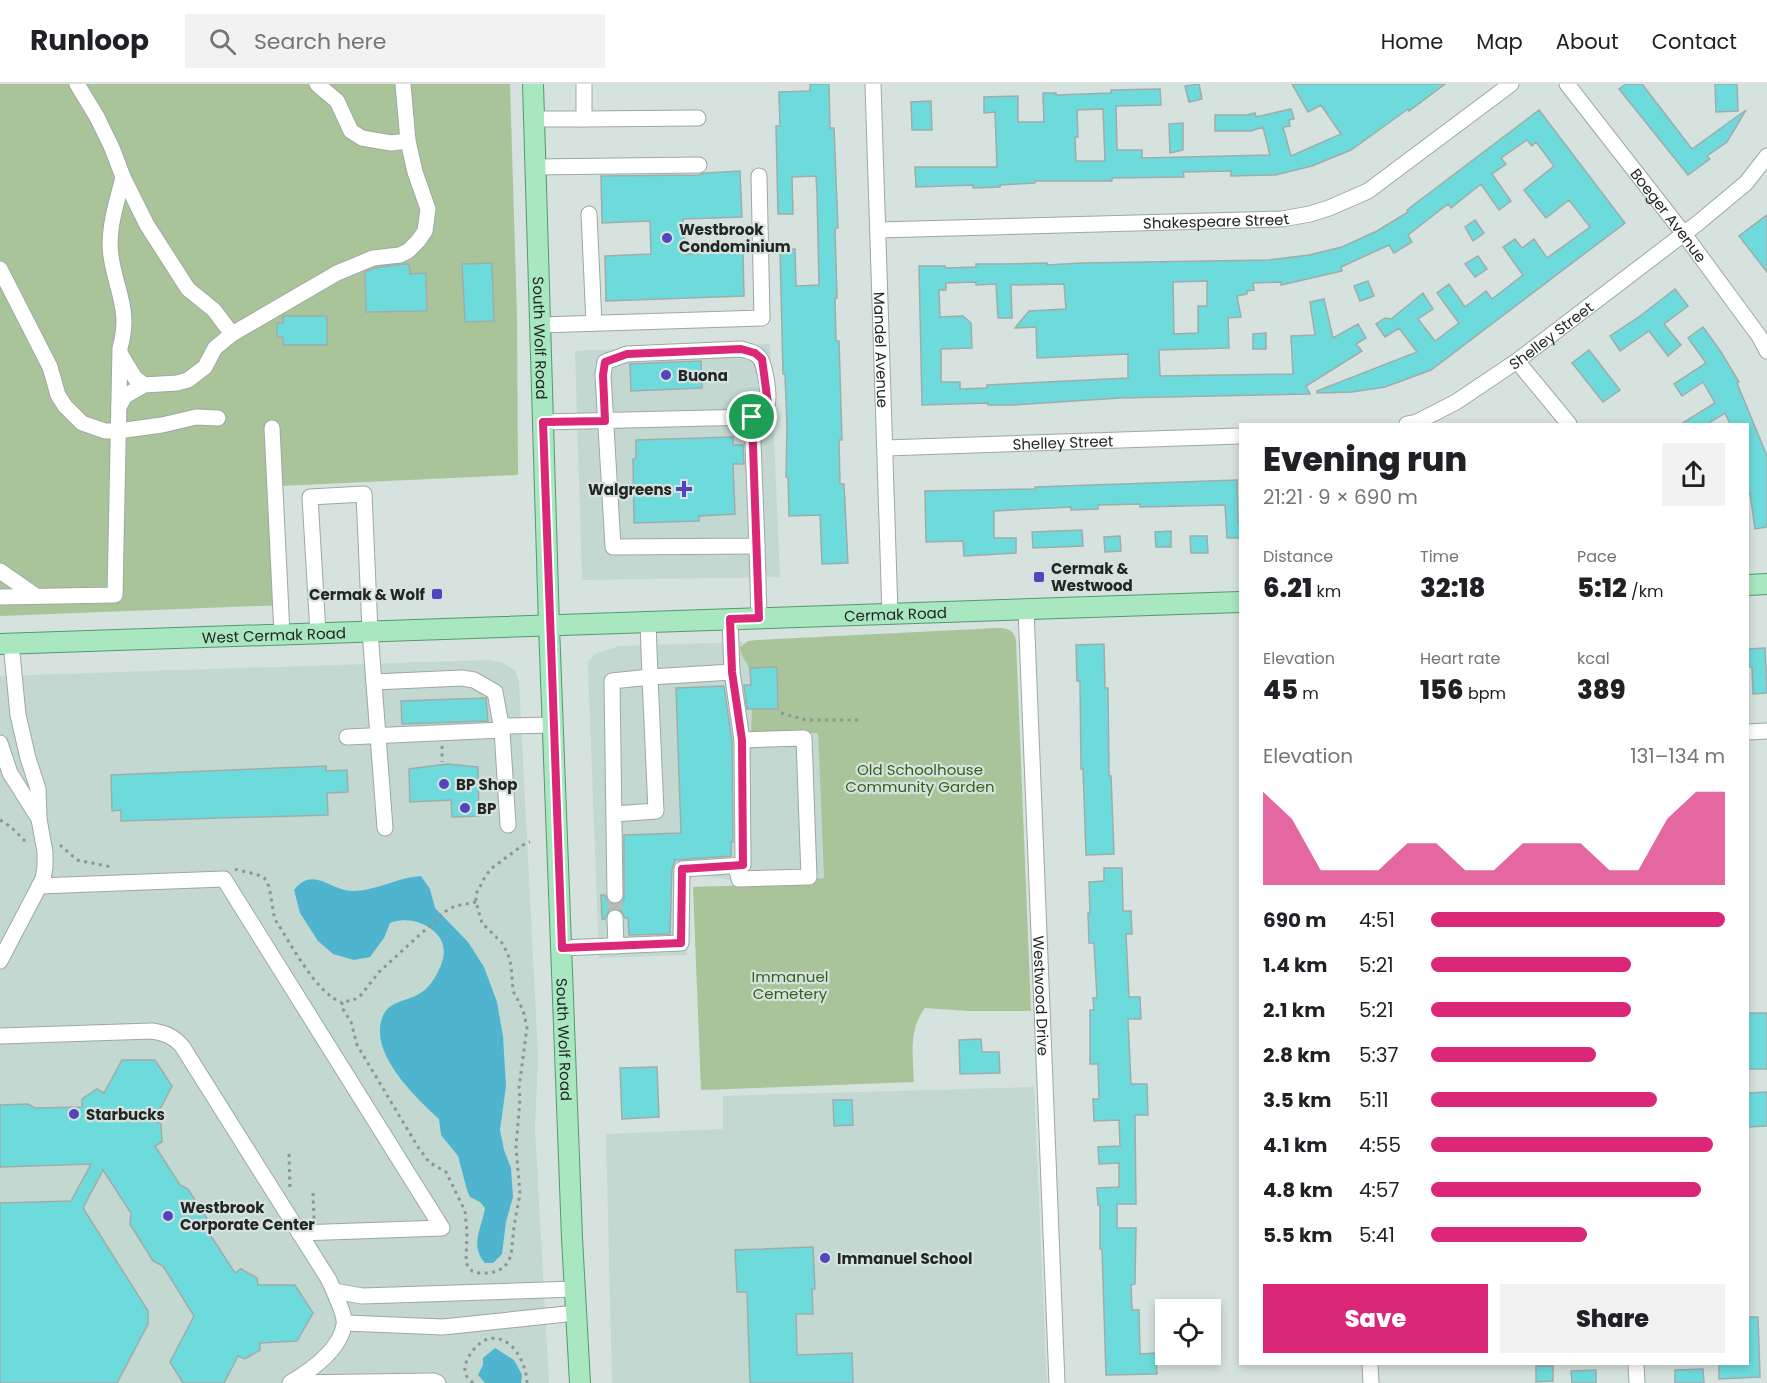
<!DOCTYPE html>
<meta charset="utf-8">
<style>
:root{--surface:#fff;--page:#f2f2f2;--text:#202124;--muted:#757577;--line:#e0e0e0;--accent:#db2777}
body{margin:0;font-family:Poppins,sans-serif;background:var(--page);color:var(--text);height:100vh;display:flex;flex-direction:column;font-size:22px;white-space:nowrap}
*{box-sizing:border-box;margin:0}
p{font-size:20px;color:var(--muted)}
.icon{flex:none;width:33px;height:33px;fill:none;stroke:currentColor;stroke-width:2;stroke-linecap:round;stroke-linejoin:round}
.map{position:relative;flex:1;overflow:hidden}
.drawer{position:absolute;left:1239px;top:339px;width:510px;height:942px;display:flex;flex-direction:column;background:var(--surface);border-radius:0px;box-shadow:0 3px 9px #0003}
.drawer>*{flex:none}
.fabs{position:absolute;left:1155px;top:1215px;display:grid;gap:12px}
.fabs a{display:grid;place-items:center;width:66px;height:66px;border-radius:0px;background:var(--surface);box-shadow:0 3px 9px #0003;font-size:30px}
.pin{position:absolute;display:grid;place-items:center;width:51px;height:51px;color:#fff;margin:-26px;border:3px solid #fff;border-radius:50%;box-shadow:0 2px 6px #0007}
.round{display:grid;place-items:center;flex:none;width:63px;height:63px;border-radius:0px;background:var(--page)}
.head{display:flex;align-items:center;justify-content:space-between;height:102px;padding:0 24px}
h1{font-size:33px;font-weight:800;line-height:45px}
.stats{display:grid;grid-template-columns:repeat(3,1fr);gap:9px;height:102px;padding:6px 24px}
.stats div{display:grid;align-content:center}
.stats b{font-size:26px;font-weight:800}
.stats small{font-size:16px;font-weight:400}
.stats p{font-size:16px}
.chart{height:168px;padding:12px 24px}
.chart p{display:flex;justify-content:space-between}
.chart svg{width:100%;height:108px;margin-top:6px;fill:var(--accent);opacity:.7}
.primary-button{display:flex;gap:12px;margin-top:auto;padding:12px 24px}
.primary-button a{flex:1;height:69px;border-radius:0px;background:var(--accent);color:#fff;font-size:24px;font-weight:800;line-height:69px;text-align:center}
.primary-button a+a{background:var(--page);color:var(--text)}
ul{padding:0 24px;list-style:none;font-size:20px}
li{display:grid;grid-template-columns:96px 72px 1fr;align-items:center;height:45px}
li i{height:15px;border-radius:8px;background:var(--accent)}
header{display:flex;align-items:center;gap:36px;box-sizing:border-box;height:84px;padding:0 30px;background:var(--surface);border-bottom:2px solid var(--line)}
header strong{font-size:28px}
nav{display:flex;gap:33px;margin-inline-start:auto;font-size:21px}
.search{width:420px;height:54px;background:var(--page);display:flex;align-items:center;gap:15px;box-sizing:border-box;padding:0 21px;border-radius:0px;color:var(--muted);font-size:22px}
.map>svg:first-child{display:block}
.built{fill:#c3d8d1}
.green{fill:#aac49a}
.water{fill:#4fb5cf}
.building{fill:#6ddbdc;stroke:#a0acac;stroke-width:1.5;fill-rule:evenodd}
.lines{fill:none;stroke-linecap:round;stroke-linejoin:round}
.minor-tunnel{stroke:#b2bdb9;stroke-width:15;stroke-dasharray:15 8;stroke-linecap:butt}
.minor-casing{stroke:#9da8a5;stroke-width:17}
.major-casing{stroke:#55996e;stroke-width:22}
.path{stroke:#8d9693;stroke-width:3;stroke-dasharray:3 4.5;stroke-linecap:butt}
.minor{stroke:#fff;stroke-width:15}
.major{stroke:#a9e7c0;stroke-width:20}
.route-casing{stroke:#fff;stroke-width:12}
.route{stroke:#db2777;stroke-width:8}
.poi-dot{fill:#5146bd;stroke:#d6e2de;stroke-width:2}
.labels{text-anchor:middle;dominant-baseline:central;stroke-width:4.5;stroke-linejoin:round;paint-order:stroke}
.street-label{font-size:15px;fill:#222725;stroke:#d6e2de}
.poi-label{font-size:15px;font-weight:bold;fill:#222725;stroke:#d6e2de;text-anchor:start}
.park-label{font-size:15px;fill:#395d19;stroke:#d6e2de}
</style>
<header>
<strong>Runloop</strong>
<div class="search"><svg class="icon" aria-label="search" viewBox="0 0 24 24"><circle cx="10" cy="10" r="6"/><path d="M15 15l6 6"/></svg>Search here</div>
<nav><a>Home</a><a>Map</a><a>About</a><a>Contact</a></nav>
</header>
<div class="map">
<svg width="1767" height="1299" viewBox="0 0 1767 1299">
<rect width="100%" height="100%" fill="#d6e2de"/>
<g class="built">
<polygon points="770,260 780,493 582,496 575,267"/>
<polygon points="744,558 740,563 741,571 748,580 750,592 751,649 818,649 824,795 745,798 700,791 694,792 689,796 687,801 687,871 599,874 588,582 589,576 595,570 619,562"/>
<polygon points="488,576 503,579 515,586 519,598 538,972 535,1044 549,1299 0,1299 0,592"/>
<polygon points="1034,1003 1047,1299 612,1299 606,1050 723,1045 723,1012"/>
</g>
<g class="green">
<polygon points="0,0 510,0 517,232 518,391 280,402 285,521 0,532"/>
<path d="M998,544C1007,544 1014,546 1016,556L1031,927H968L925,924C908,946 913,972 914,998L701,1006L693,803L753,801L824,794L818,649H751C752,628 752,605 749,585C747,576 740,573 740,563L748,557L757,556Z"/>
</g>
<g class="water">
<path d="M421,792L430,805L435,824L468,858L484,883L497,918L503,952L506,1002L500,1046L504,1066L511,1084L513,1113L506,1138L502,1170L493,1179H485C469,1161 482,1144 485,1124L480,1118L470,1113L467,1106L458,1072L441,1051L439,1035C416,1014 378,977 380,945C382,914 406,920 422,908C431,902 439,888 442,878C453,848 414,829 390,839L384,854L370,873L354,876L333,870L318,857L300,829L294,806C313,781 330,807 353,807C376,807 398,793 421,792Z"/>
<polygon points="495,1264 514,1276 522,1291 521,1299 485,1299 478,1291 483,1281 483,1274"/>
</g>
<g class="building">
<polygon points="810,0 829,0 830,44 834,44 838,144 835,144 837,214 835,214 836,257 839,257 842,356 839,356 840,400 844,400 848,479 822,480 820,431 789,432 788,393 786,393 787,342 785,290 783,290 780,166 795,165 796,202 819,201 817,109 816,92 792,93 793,130 778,130 776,42 780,42 779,8 810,7"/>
<polygon points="1199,0 1202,15 1189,18 1185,2"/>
<path d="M1292,0H1445L1409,27L1408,25L1351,66L1312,82L1275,91L1231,92V87L1183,88L1184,93L1112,94V97H1035V99L1000,101V103L973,104V101L916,103L915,83H997L995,28L984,29V13L1018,12V38H1044L1043,9H1056V11L1111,9V6L1160,5L1161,21L1116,22L1117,66H1142V74L1270,71L1263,43L1251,47H1215V31H1247L1255,29L1256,33L1291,25L1294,35L1289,36L1290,42L1283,43L1291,72L1341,50L1321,21L1308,28ZM1103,25L1105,77H1076L1075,53H1078L1077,26Z"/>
<polygon points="1626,0 1642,0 1692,65 1746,26 1727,58 1707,72 1710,75 1688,91 1619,5"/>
<polygon points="1715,0 1737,0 1738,27 1716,28"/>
<polygon points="931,17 932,46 912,46 911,18"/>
<path d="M1539,26L1625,139L1431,286L1385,303L1352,308L1317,309V307L1417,268L1399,244L1385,253L1376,240L1385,234L1391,235L1423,209L1433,225L1418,235L1435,257L1459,239L1437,209L1449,200L1465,223L1486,207L1492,215L1523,191L1503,163L1515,155L1522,164L1534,155L1547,174L1590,143L1569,116L1546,134L1524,106L1554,82L1536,58L1532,62L1527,56L1501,74L1506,80L1492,90L1511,117L1499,126L1481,100L1451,124L1448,120L1408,151L1412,158L1394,169L1389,161L1341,183L1342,187L1281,201V198L1253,199L1254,206L1247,207V210L1237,212L1241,233L1228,234L1229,264L1159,266L1160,292L1293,290L1291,252L1315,251L1310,218L1324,215L1333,254L1358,240L1366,254L1356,260L1362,267L1306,302L1310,310L1120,314L1014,321H988V319L922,321L919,182H945V184L976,183V180H1003L1047,179V181L1083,179L1269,176L1309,171L1342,163L1377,147L1408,128L1407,126ZM1207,197V222H1198V249L1174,250L1173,198ZM976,198V201L996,200L998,234H1012L1011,201L1064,200L1066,225L1029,227L1015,244L1036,243L1037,274L1128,270V294L987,301V304L960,305V298H941V265L972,264L971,239L963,232L940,233L939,206H946V199Z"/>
<polygon points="1183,39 1183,66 1170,69 1169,40"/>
<polygon points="740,87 742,133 683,135 685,170 743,168 744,212 606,217 605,172 651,170 650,137 602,139 601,92 699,91 705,89"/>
<polygon points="1767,131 1767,188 1739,152"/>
<polygon points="1475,136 1484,149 1473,157 1465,143"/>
<polygon points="1478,172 1487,185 1475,193 1465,180"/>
<polygon points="492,179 494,237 465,238 462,180"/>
<polygon points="404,180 409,180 410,190 426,189 427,227 366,228 365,188 375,184"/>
<polygon points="1368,197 1374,212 1360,217 1354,202"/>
<polygon points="1675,205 1688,222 1664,240 1681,261 1668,272 1649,247 1620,267 1610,252 1640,232"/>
<polygon points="283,232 327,232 327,261 283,261 283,253 277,253 277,239 283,239"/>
<polygon points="1703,243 1721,268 1739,298 1737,299 1767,372 1767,443 1755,445 1750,409 1748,409 1748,340 1730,340 1725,329 1707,340 1681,340 1715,319 1703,298 1682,312 1674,300 1706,279 1688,254"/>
<polygon points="1266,249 1266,265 1253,265 1253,250"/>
<polygon points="1589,266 1620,306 1603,318 1572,279"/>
<polygon points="701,277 702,304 631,307 630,280"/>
<polygon points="733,353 733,361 743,361 744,380 733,380 735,430 699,432 699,437 634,439 633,375 636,374 636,356"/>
<polygon points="1237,396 1238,438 1240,438 1240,454 1227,454 1225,421 1140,423 1140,420 1098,421 1098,425 1071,426 1071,423 994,427 994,454 1016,454 1016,469 964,472 963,457 926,458 925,407 1035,405 1035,403"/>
<polygon points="1082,446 1083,462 1033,464 1032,448"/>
<polygon points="1171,447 1171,463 1156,463 1155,448"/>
<polygon points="1120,452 1121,467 1105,468 1104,453"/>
<polygon points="1190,452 1207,452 1208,469 1191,469"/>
<polygon points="1104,560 1105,604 1108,604 1109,692 1111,692 1114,770 1086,771 1083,684 1081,685 1080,597 1077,597 1076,561"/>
<polygon points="1765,564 1767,609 1753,610 1752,583 1749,583 1748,565"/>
<polygon points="777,583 778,625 747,625 744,601 751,601 750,584"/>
<polygon points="724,602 732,657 733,758 731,758 731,772 675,776 672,785 670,850 629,851 628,834 625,834 620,826 610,825 605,835 602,835 601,811 605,811 607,816 615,821 620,819 624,815 624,751 681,749 676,604"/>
<polygon points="486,614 488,637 402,640 401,617"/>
<polygon points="447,680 478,683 479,732 452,733 451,716 410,718 409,685"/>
<polygon points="326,682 326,687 347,686 348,708 327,709 328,731 121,737 121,726 112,727 111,691"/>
<polygon points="1104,784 1122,784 1123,827 1131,827 1132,850 1126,850 1129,913 1140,913 1141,935 1128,935 1131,1000 1147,1000 1148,1031 1135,1031 1136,1120 1117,1120 1117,1144 1136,1144 1135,1200 1131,1201 1132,1226 1139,1226 1140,1270 1156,1269 1157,1290 1106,1291 1102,1164 1100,1165 1100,1121 1098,1121 1097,1104 1119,1103 1119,1079 1099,1080 1098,1063 1120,1062 1119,1036 1094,1037 1093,1015 1099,1015 1098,980 1090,980 1090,926 1094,926 1093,914 1097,914 1094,859 1089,859 1088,829 1090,829 1089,798 1104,797"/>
<rect x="1748" y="929" width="19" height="56"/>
<polygon points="981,955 982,968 999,968 1000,989 960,990 959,956"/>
<polygon points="122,976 155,976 172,1002 154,1037 161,1040 162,1058 155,1062 180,1101 188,1105 211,1141 211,1152 235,1189 241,1185 257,1194 258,1201 295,1201 313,1229 297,1257 260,1259 260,1266 245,1275 238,1272 224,1299 183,1299 170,1278 194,1232 163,1182 153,1177 130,1140 131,1129 103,1086 83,1124 148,1227 148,1240 117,1299 0,1299 0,1119 71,1117 91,1080 0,1083 0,1021 28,1020 35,1024 82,1023 82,1015 97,1005 104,1009"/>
<polygon points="657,983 659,1033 622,1035 620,984"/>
<polygon points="1767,1008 1767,1042 1748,1043 1748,1009"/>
<polygon points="833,1016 852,1016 853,1041 834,1042"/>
<polygon points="813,1163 815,1205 812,1205 813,1230 796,1230 797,1271 852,1269 853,1299 750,1299 747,1208 737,1208 735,1166"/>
<polygon points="1748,1233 1758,1233 1760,1293 1719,1295 1719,1280 1748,1280"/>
<polygon points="1536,1282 1553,1282 1553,1297 1536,1298"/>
<polygon points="1703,1285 1704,1299 1675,1299 1675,1286"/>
<polygon points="1596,1286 1596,1299 1572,1299 1571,1287"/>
</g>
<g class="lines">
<polyline class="minor-tunnel" points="615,811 615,834"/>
<defs>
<g id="minor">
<polyline points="77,0 97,33 112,64 123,93 147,141 188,205 214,226 232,250"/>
<polyline points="317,0 337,17 351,47 362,54 391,59 408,57"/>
<polyline points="584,0 584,35 698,34"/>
<path id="s1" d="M873,0L890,530"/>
<path id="s2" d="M1567,0L1684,150L1759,252L1767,267"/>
<polyline points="534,35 584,35"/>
<polyline points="535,83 699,81"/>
<polyline points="589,130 594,239"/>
<path id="s3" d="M878,146L1282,135L1310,130L1329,124L1368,107L1511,0"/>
<polyline points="0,185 50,283 58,311 65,322 82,339 105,347 118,347 162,341 196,333 218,334"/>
<polyline points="540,241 762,234 759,92"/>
<polyline points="121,271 135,294 144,301"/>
<polyline points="1517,277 1569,340"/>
<polyline points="119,323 125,312 144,301 177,299 188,296 205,283 215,264 232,250 337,189 373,174 400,171 408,167 418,157 425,147 428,125 415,88 408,57 403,0"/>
<path d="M543,338L752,333C758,330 764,327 767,321C770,313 765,279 759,273C755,268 748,267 741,265L627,270L605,278L603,291L613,463L757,462L752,333"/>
<path id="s4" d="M1407,340L1417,338L1456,318L1517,277L1698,139L1746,99L1767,72"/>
<polyline points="272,344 282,550"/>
<path id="s5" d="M886,364L1240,352"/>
<polyline points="757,462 759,534"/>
<polyline points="0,487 36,512"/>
<path d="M0,513L115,511L120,264C131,226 116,207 111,172C107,146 117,118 123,93"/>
<path id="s6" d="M1026,525L1057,1299"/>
<polyline points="648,538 650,593 732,588 730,535"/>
<polyline points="318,549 310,413 364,410 370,547 385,744"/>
<polyline points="374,598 462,594 474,596 495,608 502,646"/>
<polyline points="502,642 553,641"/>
<polyline points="1748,648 1767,647"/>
<polyline points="347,653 502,646 508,741"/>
<polyline points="0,659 10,689 39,735"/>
<polyline points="614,730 656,727 650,593 612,597 615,811"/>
<polyline points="736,782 739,795 809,793 804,654 742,656"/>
<polyline points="39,802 224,795 442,1144 299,1149"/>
<polyline points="615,834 616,862"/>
<polyline points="562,864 681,859 682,785 743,781 742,656 732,588"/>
<polyline points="0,877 43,795 45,783 45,768 39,735 38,705 28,674 18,631 11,559"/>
<path d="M0,952L152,947C165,949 173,952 182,962L329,1196C333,1206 346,1231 344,1241C340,1266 310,1287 290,1299"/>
<polyline points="334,1207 362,1212 575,1205"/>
<polyline points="345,1239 443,1243 576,1229"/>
<polyline points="1370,1280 1371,1299"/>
<polyline points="1636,1280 1637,1299"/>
<polyline points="292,1299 434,1297 438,1299"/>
</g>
<g id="major">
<path id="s7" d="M533,0L549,542L572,1154L580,1299"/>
<polyline points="1748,501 1767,500"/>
<path id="s8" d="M0,560L1240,518"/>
</g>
</defs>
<use href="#minor" class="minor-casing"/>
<use href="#major" class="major-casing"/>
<g class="path">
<polyline points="781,629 806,636 858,636"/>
<polyline points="442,662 442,678"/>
<polyline points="0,736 11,743 28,760"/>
<polyline points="60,761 77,776 112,783"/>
<path d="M235,785C243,788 257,789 264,794C272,800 271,827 276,837C291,860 316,909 341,918"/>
<polyline points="476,818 455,822 446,827 380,887 360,912 352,917 343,917 341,922 351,938 357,961 418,1063 429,1078 446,1088 465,1127 467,1148 466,1179 472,1187 479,1189 491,1189 504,1184 511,1172 514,1142 520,1110 516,1063 520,1015 519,1004 527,943 523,926 513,907 511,881 508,870 502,859 482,839 476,818 476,810 486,791 492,784 523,761 530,758"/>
<polyline points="289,1070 290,1105"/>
<polyline points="313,1109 314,1135"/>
<path d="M473,1299C470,1296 466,1293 465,1288C463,1276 477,1258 488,1255C512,1249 527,1281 527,1299"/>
</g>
<use href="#minor" class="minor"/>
<use href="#major" class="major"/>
</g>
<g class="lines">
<defs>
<polygon id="route" points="741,265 755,269 762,275 768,320 761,329 752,333 759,534 730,535 732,588 742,656 743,781 682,785 681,859 562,864 543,338 605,337 603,291 605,278 627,270"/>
</defs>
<use href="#route" class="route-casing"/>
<use href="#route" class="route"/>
</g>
<g class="poi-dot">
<circle cx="667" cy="154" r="6"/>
<circle cx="666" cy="291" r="6"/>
<path d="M681 396h6v6h6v6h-6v6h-6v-6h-6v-6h6z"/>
<rect x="1033" y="487" width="12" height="12" rx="3"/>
<rect x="431" y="504" width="12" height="12" rx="3"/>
<circle cx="444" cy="700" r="6"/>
<circle cx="465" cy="724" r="6"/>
<circle cx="74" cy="1030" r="6"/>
<circle cx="168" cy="1132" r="6"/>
<circle cx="825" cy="1174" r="6"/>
</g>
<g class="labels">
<g class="street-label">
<text stroke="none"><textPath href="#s2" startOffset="166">Boeger Avenue</textPath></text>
<text stroke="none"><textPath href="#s3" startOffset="338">Shakespeare Street</textPath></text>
<text stroke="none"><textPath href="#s4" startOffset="170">Shelley Street</textPath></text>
<text stroke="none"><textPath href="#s7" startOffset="254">South Wolf Road</textPath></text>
<text stroke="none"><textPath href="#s1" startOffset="266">Mandel Avenue</textPath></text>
<text stroke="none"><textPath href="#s5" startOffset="177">Shelley Street</textPath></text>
<text stroke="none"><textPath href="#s8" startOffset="896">Cermak Road</textPath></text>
<text stroke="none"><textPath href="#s8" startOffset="274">West Cermak Road</textPath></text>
<text stroke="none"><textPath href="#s6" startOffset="387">Westwood Drive</textPath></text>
<text stroke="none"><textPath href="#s7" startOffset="956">South Wolf Road</textPath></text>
</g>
<g class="poi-label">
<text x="679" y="145">Westbrook<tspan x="679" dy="17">Condominium</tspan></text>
<text x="678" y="291">Buona</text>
<text x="672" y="405" text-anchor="end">Walgreens</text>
<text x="1051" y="484">Cermak &amp;<tspan x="1051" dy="17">Westwood</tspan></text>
<text x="425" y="510" text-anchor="end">Cermak &amp; Wolf</text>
<text x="456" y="700">BP Shop</text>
<text x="477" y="724">BP</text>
<text x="86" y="1030">Starbucks</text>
<text x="180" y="1123">Westbrook<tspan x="180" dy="17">Corporate Center</tspan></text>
<text x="837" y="1174">Immanuel School</text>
</g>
<g class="park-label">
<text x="920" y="685">Old Schoolhouse<tspan x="920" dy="17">Community Garden</tspan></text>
<text x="790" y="892">Immanuel<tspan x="790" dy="17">Cemetery</tspan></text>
</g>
</g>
</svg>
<div class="fabs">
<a><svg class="icon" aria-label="locate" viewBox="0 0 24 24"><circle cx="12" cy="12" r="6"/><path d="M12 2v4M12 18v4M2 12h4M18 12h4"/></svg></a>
</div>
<div class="pin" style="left:752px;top:333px;background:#1e9e55"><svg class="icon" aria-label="arrive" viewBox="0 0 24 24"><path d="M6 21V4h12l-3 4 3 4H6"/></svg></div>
<section class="drawer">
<div class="head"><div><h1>Evening run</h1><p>21:21 · 9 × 690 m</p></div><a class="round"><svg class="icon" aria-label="share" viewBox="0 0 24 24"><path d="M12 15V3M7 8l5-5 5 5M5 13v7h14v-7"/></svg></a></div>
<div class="stats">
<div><p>Distance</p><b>6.21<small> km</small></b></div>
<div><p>Time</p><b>32:18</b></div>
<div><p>Pace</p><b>5:12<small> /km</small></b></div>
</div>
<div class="stats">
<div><p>Elevation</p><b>45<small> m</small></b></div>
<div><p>Heart rate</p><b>156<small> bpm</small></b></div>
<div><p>kcal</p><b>389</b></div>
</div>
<div class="chart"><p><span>Elevation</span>131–134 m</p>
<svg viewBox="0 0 160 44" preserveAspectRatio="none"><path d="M0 44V6L10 17L20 38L30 38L40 38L50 27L60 27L70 38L80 38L90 27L100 27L110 27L120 38L130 38L140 17L150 6L160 6V44z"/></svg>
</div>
<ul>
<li><b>690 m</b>4:51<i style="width:100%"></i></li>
<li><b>1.4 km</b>5:21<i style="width:68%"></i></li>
<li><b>2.1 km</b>5:21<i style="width:68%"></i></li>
<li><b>2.8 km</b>5:37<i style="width:56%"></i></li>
<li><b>3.5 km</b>5:11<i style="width:77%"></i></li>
<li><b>4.1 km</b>4:55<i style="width:96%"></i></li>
<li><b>4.8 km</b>4:57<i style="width:92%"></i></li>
<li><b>5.5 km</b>5:41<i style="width:53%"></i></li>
</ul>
<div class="primary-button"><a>Save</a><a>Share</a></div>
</section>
</div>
